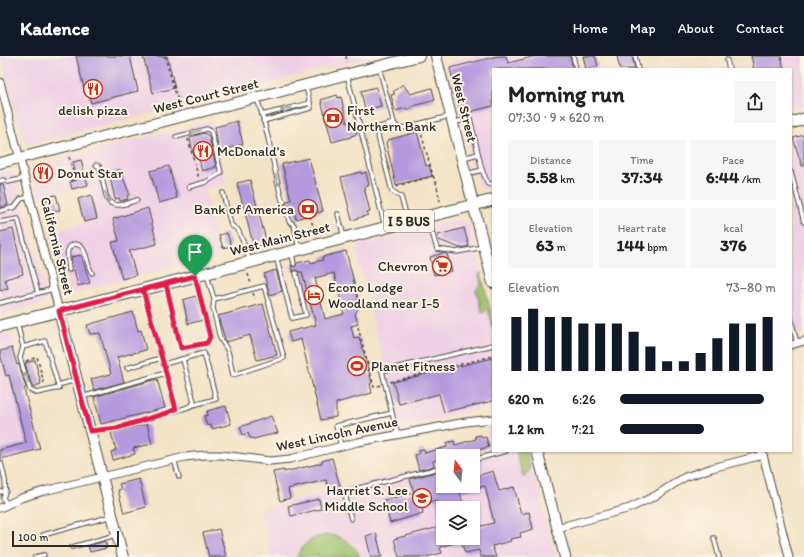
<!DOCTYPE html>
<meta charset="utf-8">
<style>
:root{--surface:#fff;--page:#f6f6f6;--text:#202124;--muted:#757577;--accent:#111827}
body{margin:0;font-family:Itim,sans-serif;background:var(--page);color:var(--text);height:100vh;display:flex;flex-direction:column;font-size:15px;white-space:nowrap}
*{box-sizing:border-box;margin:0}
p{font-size:13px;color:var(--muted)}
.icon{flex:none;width:22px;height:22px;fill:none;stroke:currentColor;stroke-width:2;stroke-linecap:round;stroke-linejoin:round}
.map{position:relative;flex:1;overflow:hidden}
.sheet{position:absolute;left:492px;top:12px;width:300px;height:384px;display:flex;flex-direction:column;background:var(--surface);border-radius:0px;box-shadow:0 1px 3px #0004}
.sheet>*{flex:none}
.needle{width:26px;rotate:345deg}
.fabs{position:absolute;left:436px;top:393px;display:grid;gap:8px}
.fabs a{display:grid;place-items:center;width:44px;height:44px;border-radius:0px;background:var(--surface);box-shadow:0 1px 3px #0004;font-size:20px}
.scale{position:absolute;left:12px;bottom:10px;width:107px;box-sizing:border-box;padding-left:4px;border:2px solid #2b2b2b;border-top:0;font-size:11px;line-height:14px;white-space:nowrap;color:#2b2b2b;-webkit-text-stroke:3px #fcf5e5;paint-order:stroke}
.pin{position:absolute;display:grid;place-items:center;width:34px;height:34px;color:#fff;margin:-41px -17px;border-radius:50% 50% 50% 0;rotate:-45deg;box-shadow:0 0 4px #0007}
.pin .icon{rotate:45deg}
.round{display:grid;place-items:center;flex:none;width:42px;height:42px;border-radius:0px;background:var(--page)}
.head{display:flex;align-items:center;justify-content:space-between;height:68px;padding:0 16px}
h1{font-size:22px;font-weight:700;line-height:30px}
.figures{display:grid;grid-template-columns:repeat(3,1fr);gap:6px;height:68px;padding:4px 16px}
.figures div{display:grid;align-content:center;border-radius:0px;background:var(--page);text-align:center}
.figures b{font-size:17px;font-weight:700}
.figures small{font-size:11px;font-weight:400}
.figures p{font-size:11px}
.chart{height:112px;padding:8px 16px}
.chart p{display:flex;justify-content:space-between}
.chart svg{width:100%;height:72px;margin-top:4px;stroke:var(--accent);stroke-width:6}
ul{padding:0 16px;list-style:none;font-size:13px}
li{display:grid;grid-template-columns:64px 48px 1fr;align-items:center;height:30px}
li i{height:10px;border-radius:5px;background:var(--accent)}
header{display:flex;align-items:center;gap:24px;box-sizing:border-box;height:56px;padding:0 20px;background:var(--accent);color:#fff}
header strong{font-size:19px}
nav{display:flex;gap:22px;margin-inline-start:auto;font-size:14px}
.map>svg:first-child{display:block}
.built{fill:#f0d0e5;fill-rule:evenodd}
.green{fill:#9bc06a;stroke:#63764a}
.building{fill:#b399de;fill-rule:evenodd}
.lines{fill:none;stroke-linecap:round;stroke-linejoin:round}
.lane-casing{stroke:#494642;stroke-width:5.5}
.street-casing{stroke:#494642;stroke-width:9}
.secondary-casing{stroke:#494642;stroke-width:12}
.primary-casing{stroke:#494642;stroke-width:13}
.path{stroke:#494642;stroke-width:1.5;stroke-dasharray:3 3;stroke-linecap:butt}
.lane{stroke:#fff;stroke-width:3.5}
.street{stroke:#fff;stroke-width:7}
.secondary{stroke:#fff;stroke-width:10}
.primary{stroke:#fff;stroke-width:11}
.oneway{stroke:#a0a0a0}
.route-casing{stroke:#fff;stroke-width:8}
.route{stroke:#e11d48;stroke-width:5}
.labels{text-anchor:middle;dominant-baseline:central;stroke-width:4;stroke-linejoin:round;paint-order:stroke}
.shield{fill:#fcf5e5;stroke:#6a6863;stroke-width:1}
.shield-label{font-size:13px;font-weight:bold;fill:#2b2b2b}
.street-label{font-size:14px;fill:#2b2b2b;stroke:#fcf5e5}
.poi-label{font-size:14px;fill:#2b2b2b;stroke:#fcf5e5;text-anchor:start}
</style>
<header>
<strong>Kadence</strong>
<nav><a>Home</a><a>Map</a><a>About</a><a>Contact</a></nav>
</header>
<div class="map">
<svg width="804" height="501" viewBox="0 0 804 501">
<rect width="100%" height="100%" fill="#fcf5e5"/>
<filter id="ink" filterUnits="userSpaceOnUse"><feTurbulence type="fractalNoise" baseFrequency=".025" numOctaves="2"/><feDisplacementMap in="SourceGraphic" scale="8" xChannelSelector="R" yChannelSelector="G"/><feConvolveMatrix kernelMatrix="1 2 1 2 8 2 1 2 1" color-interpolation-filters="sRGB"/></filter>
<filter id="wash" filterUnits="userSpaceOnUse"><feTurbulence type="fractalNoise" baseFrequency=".012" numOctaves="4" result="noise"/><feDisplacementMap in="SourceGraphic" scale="16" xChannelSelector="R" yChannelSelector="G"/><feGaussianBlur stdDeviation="0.9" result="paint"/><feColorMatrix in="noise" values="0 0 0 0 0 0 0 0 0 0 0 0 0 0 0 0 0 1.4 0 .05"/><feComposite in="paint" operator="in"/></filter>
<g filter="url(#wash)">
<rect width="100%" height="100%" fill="#f3e2c5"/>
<g class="built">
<polygon points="1,0 140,0 151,41 141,0 375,0 32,88 24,85 22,82"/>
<polygon points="473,0 576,0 579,13 493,13 493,131 485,133 479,130 446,7"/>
<polygon points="749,0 792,0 804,45 804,50 791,53 791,13 753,13"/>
<polygon points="793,0 804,0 804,41"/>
<polygon points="211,65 226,127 204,134 220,200 71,237 48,177 98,164 89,130 39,142 31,111"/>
<polygon points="804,76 804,277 791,280 791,79"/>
<polygon points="10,115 13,115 15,118 47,242 43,248 0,259 0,117"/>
<polygon points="460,163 469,168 493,263 493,350 405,370 399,367 356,195 359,188"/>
<polygon points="11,277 41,393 0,404 0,280"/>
<path d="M493,370V395H528L556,501H271L259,453L443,406V430H473V400H468L491,394L486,371ZM443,452H473V482H443Z"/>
</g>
<g class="green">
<polygon points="481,217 493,265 493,274 488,253 483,257 482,257 476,234 481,228 479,218"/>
<polygon points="516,395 526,395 530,413 524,422 523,421"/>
<path d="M326,479C341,479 354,487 360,501H297C302,488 312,481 326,479Z"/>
</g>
<g id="blocks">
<g class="building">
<polygon points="76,0 130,0 138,35 91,47 87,31 84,32"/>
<polygon points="143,0 167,0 175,32 153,37"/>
<polygon points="498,0 506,0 508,7 536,0 570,0 573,13 493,13 493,50 461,58 450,12"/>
<polygon points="583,0 595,0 598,10 586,13"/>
<polygon points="617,0 632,0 635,13 620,13"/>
<polygon points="751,0 781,0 784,13 754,13"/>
<polygon points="403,28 410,38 432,32 435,44 413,50 408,54 406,52 395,55 391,39 395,38 393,36"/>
<polygon points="376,31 381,50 365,54 361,35"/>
<polygon points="337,39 338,42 341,41 347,67 353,66 357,78 351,80 351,81 332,86 321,44"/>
<polygon points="237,65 243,88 219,95 215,71"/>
<polygon points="417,76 426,110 429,109 432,120 396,129 386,87 388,84"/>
<polygon points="204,77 209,80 216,111 202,115 198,99 194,100 190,83 191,81"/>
<polygon points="804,79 804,110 802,110 793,82"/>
<polygon points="309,102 323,155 296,163 294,154 290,155 286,153 283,157 281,147 285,149 287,145 291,144 282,108"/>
<polygon points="81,104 88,129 72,133 70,126 77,124 73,106"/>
<polygon points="50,110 52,121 39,124 36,113"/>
<polygon points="169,110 177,142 159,147 150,115"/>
<polygon points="120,114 130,139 127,139 128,143 120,145 119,142 115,143 109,117"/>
<polygon points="361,116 361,118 366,116 369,129 364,131 370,156 367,156 368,159 352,164 341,121"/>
<polygon points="250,124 267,188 254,191 237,127"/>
<polygon points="0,128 3,128 8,149 0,152"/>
<polygon points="56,139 60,154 50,157 46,141"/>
<polygon points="91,139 97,163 84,166 78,143"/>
<polygon points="148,152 157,188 129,195 136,219 122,223 112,186 119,185 113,163"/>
<polygon points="464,172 469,190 460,192 439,184 438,179"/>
<polygon points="13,173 23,218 5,223 8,232 0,234 0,176"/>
<polygon points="227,177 231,190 223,192 219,179"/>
<path d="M346,195L360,250L355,258L358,268L351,270L354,282L359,281L372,327L370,328L372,337L336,347V361L321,364L301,283L291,286L288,276L316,269L302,216H299L296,214L293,216L291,209L295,211L297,207L310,204L311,207L323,204L322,201ZM334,217L344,258L325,263L315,222Z"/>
<polygon points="444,197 447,198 452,215 434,219 430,201"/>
<polygon points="81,199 90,227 78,230 71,201"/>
<polygon points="276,214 282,235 270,239 264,218"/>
<polygon points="196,240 203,264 188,268 183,244"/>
<polygon points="263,248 277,299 257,304 250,279 226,286 218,260"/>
<polygon points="133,256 138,275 141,274 146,294 117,301 124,326 94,334 91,323 111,318 100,277 90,278 87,269"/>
<polygon points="12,292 17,309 19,308 26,332 24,333 40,393 0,403 0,394 26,387 9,319 6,320 0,297 0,295"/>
<polygon points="493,302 493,345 444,356 439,338 399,348 393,326"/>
<polygon points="35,304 41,328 32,331 25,307"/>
<polygon points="157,323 165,352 101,368 94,341"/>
<polygon points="226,350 231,368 212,373 211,369 207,370 204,360 208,359 207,355"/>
<polygon points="271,360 278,377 253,383 252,382 250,382 248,377 243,379 240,371"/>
<polygon points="147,368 152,388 133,392 135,398 113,404 111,396 116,394 111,377"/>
<polygon points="481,379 482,382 486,381 489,391 454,400 443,400 443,403 433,405 434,410 419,414 415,399 419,398 418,394 424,393 425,397 447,391 446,387 454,385 455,389 476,383 475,380"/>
<polygon points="332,402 340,430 329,433 326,424 288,433 290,442 280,445 273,416 284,414 284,416 322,407 322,405"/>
<polygon points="493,415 499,435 514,431 521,458 529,456 533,473 520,477 521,481 510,483 511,485 492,490 496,501 481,501 479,494 465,497 461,485 440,491 442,497 426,501 399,501 394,483 443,470 443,482 473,482 473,472 494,467 485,430 460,436 464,452 443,452 443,467 440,467 436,444 421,448 423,457 390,467 384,444 414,437 410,423 436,416 440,430 473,430 473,421"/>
<polygon points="139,423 146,451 124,457 118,434 121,433 119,428"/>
<polygon points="319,443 321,453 291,460 288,450"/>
<polygon points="219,473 226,501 209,501 203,477"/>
<polygon points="376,477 382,501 371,501 366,480"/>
<polygon points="105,485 107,492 90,496 88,490"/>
</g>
</g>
</g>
<g filter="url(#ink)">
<use href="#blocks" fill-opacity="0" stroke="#494642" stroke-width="1"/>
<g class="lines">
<defs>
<g id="lane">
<polyline points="573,0 576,13"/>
<polyline points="635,0 638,13"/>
<polyline points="727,4 729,13"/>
<polyline points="379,11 394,67 399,73 450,60"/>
<polyline points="347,19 385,171"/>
<path d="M257,43C269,75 273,111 282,144L284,146"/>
<polyline points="262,59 310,47"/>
<polyline points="263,65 311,52 306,30"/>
<polyline points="394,67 376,72 392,135 401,141 408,165"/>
<polyline points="453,67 470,62 482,114 467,118"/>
<polyline points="176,81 207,73 211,75 221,117 206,126 189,131"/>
<polyline points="463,102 478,98"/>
<path d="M96,109L99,110L107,143C114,154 127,147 137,144"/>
<polyline points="482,114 488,128 493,128"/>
<polyline points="791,116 804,166"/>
<polyline points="0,125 3,124 8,126 25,122"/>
<polyline points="223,137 231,169 238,174 247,195 249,205"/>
<polyline points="0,155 15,151 21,143 29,141"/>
<polyline points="287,156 289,165 294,169 299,193"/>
<polyline points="338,158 344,181"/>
<polyline points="428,162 437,193 457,196 483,191"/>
<polyline points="0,166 18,163 38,237 0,247"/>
<polyline points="292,198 294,208"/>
<polyline points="276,200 292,262 306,259 296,217"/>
<path d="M69,214C69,207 63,190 75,188C78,188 82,190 83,193C88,200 87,210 92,217"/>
<polyline points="207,219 214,243 213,252 220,282 228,295 233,319 284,302 264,230 214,243"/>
<polyline points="166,229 181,292 207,287 210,281 195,221"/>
<polyline points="38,237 53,233"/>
<polyline points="791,263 797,287"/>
<polyline points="17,267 23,291 20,302 30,334 37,337 59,332 45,285 23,291"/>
<polyline points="163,307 166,319"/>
<polyline points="164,308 204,297 216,343 193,349"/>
<polyline points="127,312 161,302 144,235"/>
<polyline points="58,329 76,324"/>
<polyline points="82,341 162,318 166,319 168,324 175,353 174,355 117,372 92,375"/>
<path d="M175,355C182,353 191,352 194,346L183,303"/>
<polyline points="392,357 382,315 493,289"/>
<polyline points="341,390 336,370 392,357 398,379"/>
<polyline points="174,403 179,421"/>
<polyline points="473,404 506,395"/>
<path d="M0,408L1,407C4,419 8,430 3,442L7,448"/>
<polyline points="0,436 6,435"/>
<path d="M351,463C349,454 344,444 347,435L443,411"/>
<polyline points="43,479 112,460"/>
<polyline points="714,482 719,501"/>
<polyline points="72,491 116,479"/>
<polyline points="35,501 44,499"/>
</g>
<g id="street">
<polyline points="0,26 59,255"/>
<polyline points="791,289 804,285"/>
<polyline points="762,395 789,501"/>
<polyline points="0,452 21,442 44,435 185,401 205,399 221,399 270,405 290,403 358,386 466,366 493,363"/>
<polyline points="557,472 630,452 655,440 685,421 712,412 763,399"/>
</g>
<g id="secondary">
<polyline points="436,0 493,227"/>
<polyline points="0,107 419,0"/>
<polyline points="59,255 123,501"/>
<polyline points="537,395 565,501"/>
</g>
<g id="primary">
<polyline points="791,67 804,63"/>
<polyline points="0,270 493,144"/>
</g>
</defs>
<use href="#lane" class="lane-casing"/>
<use href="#street" class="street-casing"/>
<use href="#secondary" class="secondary-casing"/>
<use href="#primary" class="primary-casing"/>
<g class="path">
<polyline points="165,0 174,33 180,49"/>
<polyline points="346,0 347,6"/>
<polyline points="188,83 199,123"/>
<polyline points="69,101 75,123 70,125"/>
<polyline points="433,120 436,126 440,145"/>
<polyline points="396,130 433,120 420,73"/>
<polyline points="310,160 315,177"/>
<polyline points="248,218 251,228"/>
<polyline points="253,237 255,243"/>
<polyline points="358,271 374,331 381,329"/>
<polyline points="26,305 37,301 44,327"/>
<polyline points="390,326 493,300"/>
</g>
<use href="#lane" class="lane"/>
<use href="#street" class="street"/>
<use href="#secondary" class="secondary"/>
<use href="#primary" class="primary"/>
</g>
<defs><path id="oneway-shaft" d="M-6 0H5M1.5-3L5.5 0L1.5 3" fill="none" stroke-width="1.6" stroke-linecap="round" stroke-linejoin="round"/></defs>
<g class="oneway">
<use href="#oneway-shaft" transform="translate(286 53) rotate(167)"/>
<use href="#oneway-shaft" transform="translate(195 76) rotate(165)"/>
<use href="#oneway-shaft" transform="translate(277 124) rotate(77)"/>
<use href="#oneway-shaft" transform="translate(107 141) rotate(70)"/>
<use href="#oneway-shaft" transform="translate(27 322) rotate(-106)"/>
</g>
</g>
<g class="lines" filter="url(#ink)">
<defs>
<polyline id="route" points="195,220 59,255 90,375 117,372 167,357 176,353 143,234 166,228 181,292 207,287 210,281 195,220"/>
</defs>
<use href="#route" class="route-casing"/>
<use href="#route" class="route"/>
</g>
<defs>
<symbol id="restaurant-ring" viewBox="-11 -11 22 22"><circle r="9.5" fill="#fcf5e5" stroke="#c8321e" stroke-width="1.5"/><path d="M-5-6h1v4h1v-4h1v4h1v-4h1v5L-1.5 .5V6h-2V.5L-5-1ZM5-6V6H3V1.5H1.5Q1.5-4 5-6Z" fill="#c8321e"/></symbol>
<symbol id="bank-ring" viewBox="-11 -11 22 22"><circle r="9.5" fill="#fcf5e5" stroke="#c8321e" stroke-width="1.5"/><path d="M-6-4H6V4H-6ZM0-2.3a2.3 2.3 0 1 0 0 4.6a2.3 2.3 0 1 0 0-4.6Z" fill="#c8321e"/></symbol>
<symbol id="supermarket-ring" viewBox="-11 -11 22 22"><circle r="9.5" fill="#fcf5e5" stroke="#c8321e" stroke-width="1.5"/><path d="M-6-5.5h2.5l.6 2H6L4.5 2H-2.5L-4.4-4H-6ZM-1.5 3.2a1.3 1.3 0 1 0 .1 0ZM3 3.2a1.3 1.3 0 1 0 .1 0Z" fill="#c8321e"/></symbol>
<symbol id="hotel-ring" viewBox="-11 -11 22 22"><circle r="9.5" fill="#fcf5e5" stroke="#c8321e" stroke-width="1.5"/><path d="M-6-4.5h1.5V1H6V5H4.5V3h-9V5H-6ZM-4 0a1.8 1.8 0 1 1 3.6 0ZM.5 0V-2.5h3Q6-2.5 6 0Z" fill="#c8321e"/></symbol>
<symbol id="stadium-ring" viewBox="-11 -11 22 22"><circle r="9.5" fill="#fcf5e5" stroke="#c8321e" stroke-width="1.5"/><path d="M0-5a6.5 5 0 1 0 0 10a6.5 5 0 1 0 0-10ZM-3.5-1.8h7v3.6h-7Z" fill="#c8321e"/></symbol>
<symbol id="school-ring" viewBox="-11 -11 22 22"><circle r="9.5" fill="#fcf5e5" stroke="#c8321e" stroke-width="1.5"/><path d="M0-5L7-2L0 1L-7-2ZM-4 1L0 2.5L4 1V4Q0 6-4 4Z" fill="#c8321e"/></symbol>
</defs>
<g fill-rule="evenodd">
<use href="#restaurant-ring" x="82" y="22" width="22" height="22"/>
<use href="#bank-ring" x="322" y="51" width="22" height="22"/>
<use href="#restaurant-ring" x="192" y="84" width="22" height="22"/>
<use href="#restaurant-ring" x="32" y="106" width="22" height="22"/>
<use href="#bank-ring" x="297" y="142" width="22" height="22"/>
<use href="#supermarket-ring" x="431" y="199" width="22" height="22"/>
<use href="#hotel-ring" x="303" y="228" width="22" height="22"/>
<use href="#stadium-ring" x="346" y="299" width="22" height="22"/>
<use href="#school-ring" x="411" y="431" width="22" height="22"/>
</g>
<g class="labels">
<rect class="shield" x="384" y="154" width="50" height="22" rx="3"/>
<g class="shield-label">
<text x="409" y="165">I 5 BUS</text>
</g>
<g class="street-label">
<text transform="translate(206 40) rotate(-14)">West Court Street</text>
<text transform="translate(464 52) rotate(76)">West Street</text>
<text transform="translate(280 183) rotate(-14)">West Main Street</text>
<text transform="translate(57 190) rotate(76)">California Street</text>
<text transform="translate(337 378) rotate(-12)">West Lincoln Avenue</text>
</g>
<g class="poi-label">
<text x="93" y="54" text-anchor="middle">delish pizza</text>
<text x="347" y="54">First<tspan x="347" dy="16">Northern Bank</tspan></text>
<text x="217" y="95">McDonald's</text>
<text x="57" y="117">Donut Star</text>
<text x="294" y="153" text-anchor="end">Bank of America</text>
<text x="428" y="210" text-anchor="end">Chevron</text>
<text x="328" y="231">Econo Lodge<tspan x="328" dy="16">Woodland near I-5</tspan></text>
<text x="371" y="310">Planet Fitness</text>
<text x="408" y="434" text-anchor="end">Harriet S. Lee<tspan x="408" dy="16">Middle School</tspan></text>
</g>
</g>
</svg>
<div class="fabs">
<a><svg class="needle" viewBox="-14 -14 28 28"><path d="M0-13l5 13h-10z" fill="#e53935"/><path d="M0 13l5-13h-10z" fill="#757577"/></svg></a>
<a><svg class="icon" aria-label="layers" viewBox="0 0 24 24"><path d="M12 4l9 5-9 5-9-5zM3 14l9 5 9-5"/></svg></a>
</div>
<div class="scale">100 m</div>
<div class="pin" style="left:195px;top:220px;background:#1e9e55"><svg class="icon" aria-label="arrive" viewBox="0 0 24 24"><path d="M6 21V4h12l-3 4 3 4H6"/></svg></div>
<section class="sheet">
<div class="head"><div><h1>Morning run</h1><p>07:30 · 9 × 620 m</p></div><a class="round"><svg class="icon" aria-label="share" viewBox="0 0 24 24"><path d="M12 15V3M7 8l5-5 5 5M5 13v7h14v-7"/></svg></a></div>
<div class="figures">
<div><p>Distance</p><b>5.58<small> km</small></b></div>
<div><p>Time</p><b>37:34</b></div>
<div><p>Pace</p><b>6:44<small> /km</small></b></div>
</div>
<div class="figures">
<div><p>Elevation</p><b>63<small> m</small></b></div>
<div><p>Heart rate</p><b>144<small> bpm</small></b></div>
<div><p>kcal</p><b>376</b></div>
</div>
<div class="chart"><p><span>Elevation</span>73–80 m</p>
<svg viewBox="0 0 160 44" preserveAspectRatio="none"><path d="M5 44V11M15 44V6M25 44V11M35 44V11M45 44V15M55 44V15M65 44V15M75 44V20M85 44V29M95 44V38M105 44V38M115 44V33M125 44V24M135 44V15M145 44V15M155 44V11"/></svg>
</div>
<ul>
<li><b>620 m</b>6:26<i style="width:92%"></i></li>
<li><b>1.2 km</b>7:21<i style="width:54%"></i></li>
</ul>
</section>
</div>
